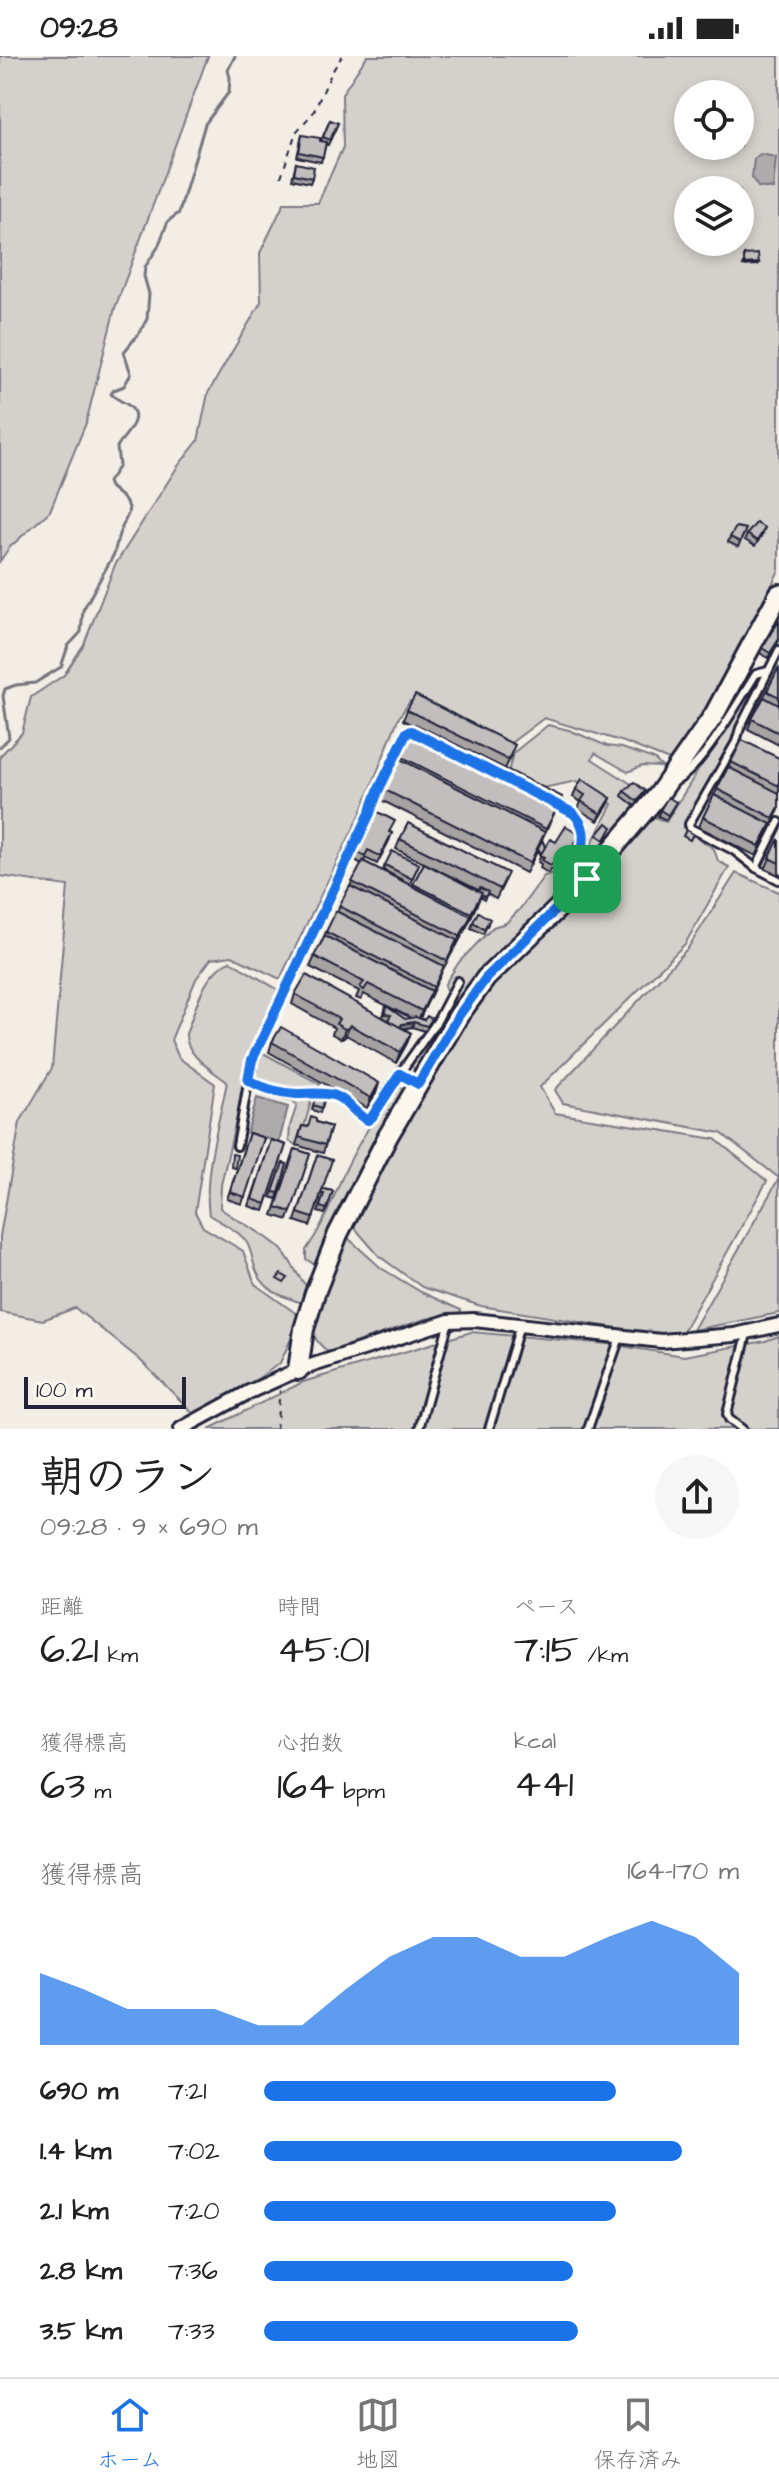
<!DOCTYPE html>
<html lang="ja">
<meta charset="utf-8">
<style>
:root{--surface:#fff;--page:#f6f6f6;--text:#222;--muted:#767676;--line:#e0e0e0;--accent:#1a73e8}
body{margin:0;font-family:"Architects Daughter","Klee One",sans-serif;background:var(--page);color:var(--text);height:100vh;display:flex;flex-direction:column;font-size:30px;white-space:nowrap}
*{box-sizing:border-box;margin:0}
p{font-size:26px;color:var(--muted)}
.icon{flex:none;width:44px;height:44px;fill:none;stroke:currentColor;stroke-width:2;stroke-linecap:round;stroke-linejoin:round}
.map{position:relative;height:1373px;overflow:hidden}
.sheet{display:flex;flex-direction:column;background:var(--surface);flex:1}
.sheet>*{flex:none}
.buttons{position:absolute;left:674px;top:24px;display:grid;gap:16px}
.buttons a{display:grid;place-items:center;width:80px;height:80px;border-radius:50%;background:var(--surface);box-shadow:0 4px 12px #0003;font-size:40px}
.scale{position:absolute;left:24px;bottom:20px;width:162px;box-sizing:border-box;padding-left:8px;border:4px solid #22223b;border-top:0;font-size:22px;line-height:28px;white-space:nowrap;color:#22223b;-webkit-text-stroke:6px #fbf7ec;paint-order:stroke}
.pin{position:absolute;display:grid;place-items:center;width:68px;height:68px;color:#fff;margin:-34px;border-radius:16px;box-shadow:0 4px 12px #0006}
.round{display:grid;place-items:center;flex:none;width:84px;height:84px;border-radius:42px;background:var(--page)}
.overview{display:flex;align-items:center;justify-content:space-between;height:136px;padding:0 40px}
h1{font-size:44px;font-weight:600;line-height:60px}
.figures{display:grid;grid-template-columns:repeat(3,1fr);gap:12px;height:136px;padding:8px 40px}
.figures div{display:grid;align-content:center}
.figures b{font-size:40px;font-weight:600}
.figures small{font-size:22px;font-weight:400}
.figures p{font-size:22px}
.chart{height:224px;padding:16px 40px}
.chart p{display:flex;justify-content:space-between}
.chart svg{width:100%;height:144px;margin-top:8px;fill:var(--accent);opacity:.7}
ul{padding:0 40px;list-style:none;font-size:26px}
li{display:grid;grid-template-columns:128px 96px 1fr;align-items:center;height:60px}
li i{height:20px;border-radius:10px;background:var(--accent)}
.status{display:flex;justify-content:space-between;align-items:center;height:56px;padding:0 40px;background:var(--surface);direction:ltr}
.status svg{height:22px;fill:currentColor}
.tabs{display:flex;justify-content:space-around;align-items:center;height:112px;border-top:2px solid var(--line);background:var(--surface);font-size:22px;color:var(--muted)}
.tabs a{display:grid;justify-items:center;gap:4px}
.tabs .on{color:var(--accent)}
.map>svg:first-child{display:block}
.green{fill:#d4d1cc;stroke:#7b7a84;stroke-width:2;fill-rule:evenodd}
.water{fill:#aeabad;stroke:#76747f;stroke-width:2}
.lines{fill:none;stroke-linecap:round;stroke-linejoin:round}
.stream{stroke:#76747f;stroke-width:3}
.lane-casing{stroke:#22223b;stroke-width:12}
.street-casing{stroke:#22223b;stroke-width:18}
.secondary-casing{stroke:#22223b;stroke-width:24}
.path{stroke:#22223b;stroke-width:2;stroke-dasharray:6 6;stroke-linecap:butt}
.lane{stroke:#fbf7ec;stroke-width:6}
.street{stroke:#fbf7ec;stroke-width:12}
.secondary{stroke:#fbf7ec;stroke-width:18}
.wall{fill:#a7a3a3;stroke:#22223b;stroke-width:2}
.shaded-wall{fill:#888585;stroke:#22223b;stroke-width:2}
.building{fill:#c2bebe;stroke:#22223b;stroke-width:2}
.route-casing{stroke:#fff;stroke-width:16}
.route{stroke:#1a73e8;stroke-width:10}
</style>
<div class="status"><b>09:28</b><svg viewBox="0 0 49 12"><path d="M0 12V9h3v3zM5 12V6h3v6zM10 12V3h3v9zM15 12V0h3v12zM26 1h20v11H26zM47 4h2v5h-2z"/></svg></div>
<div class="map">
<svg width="779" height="1373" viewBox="0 0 779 1373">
<rect width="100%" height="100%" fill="#f2eee5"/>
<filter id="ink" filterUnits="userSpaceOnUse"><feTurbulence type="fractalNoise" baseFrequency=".0125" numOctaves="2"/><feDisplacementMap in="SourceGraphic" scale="16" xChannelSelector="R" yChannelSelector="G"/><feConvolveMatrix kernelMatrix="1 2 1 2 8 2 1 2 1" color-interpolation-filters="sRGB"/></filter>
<g filter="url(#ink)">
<g class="green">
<polygon points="0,0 208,0 115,252 86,367 50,455 9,492 0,505"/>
<path d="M367,0H779V514L744,589L705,658L669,704L624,686L544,662L508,689L410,645L398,663L361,757L280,923L232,900L211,903L196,923L171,984L179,1002L215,1028L195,1156L203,1171L243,1195L255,1228L301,1261L280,1307L253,1326L194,1358L139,1303L75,1252L43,1264L0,1256V1180L20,1066L52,1012L68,830L0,820V700L22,677L31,641L64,619L84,588L115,509L178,410L198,385L208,337L261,246L260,197L284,147H318L343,91L342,38ZM688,38H740V90H688ZM688,134H740V186H688Z"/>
<polygon points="757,625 759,625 734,679 683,772 714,793 718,805 729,811 685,888 540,1031 555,1057 715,1083 767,1125 682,1277 660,1279 481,1250 422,1231 379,1200 354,1171 379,1110 464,967 497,923 646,765 653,760 666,766 725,671"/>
<polygon points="548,669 569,674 607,690 622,692 654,703 662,711 642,710 628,716 595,697 592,703 650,740 591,809 587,806 587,797 612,748 577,725 538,733 508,717 513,697"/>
<polygon points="562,814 570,818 573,826 416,1015 410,1009 442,963 453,942 446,935 445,928 459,906 493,871 506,867 519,854 544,820"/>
<polygon points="736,817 779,836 779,1257 693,1274 779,1122 721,1077 563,1047 555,1034 688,892"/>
<path d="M230,905L280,935L257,983L244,1017L237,1060L221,1129L220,1152C239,1167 262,1175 280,1192C292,1204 297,1222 310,1234L306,1248C282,1241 261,1235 254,1208C251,1199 251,1192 245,1184C237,1173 220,1166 209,1159C203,1118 219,1067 227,1026C212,1014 185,999 186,978C196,952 203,917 230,905Z"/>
<polygon points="263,997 320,1028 312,1042 303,1075 300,1077 296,1089 289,1085 290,1070 297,1049 293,1045 252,1032 257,1009"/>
<path d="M401,1031L408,1037L318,1211L306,1203V1194C324,1169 332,1144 344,1117C358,1086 376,1059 395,1032Z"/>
<path d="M348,1182L381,1212L421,1236L461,1254L460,1258L425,1263L328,1296C320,1289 313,1282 311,1270C310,1253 340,1199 348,1182Z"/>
<polygon points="471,1276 608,1288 684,1300 765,1285 779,1280 779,1373 209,1373 303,1326"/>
</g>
<g class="water">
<polygon points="760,98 776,101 773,133 758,131 752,122 754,103"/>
<polygon points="257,1042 288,1051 279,1086 247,1077"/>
</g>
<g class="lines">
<path class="stream" d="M0,691L9,682L3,640L5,633L16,629L35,627L61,611L68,590L81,576L83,554L114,498L119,478L128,458L129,451L123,442L110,431L108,426L119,410L117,391C123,380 146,362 128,349C122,345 117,344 111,338L114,334L124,330L131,318L124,296L140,276L147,263L149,238L144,220L145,211L158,191L168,165L179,157L205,68L229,36L230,22L228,14L235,0"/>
<defs>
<g id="lane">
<polyline points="779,594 740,672 736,686 689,768 690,772 733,794 756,812 779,824"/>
<path d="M676,725C702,712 739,644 756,618L768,615"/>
<path d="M555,746C607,772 570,786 585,820"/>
<polyline points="756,812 779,766"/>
<path d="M248,1024C262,1032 279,1037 296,1037C309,1038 321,1036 333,1039C349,1044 354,1059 368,1064L372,1061L396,1023L437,965L458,925"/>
<polyline points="237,1090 252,1004 407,676 411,675 416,677"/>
<polyline points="419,1373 449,1265"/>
<polyline points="489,1373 520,1269"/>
<polyline points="588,1373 620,1281"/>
<polyline points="742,1373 729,1363 727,1358 747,1278"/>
</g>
<polyline id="street" points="181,1373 249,1336 298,1314 449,1265 474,1264 661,1285 734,1279 779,1269"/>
<polyline id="secondary" points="298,1314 304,1273 315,1237 338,1178 388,1080 459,959 486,922 581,830 659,738 714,659 779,538"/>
</defs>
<use href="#lane" class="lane-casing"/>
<use href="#street" class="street-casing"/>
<use href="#secondary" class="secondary-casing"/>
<g class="path">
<polyline points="281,121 296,76 313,57 332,16 342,0"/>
<polyline points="276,1373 280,1334"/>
</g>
<use href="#lane" class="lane"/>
<use href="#street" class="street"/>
<use href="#secondary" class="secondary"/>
</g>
<g class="wall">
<polygon points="330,64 338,67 328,89 326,88 321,106 297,101 302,79 321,85"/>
<polygon points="296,107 312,122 310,127 292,123"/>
<polygon points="744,478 738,491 728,486 730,481"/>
<polygon points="747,478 763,478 755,490 745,484"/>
<polygon points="779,585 768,602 760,597 762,592"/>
<polygon points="779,611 779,689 748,673 752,663"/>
<polygon points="407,654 511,700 505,713 562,741 542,783 545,791 580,778 577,786 565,808 562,806 556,816 551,813 548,817 540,812 541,808 538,806 540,801 538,794 526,817 379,743 383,733 414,670 403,664"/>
<polygon points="779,702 779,754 756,800 699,771 703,761 731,706"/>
<polygon points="576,733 611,742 608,749 598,765 578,753 581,746 573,741"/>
<polygon points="624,735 643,740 635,750 622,740"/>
<polygon points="676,746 666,764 658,760 660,754"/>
<polygon points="390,776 392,777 389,785 377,808 365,802 364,806 412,830 424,807 478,834 396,793 400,783 504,827 496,843 487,838 484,844 480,841 467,870 442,915 420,962 424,964 432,963 430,968 425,975 412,971 403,972 411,977 407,987 396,1007 346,979 344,982 341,983 332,978 334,972 292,948 295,938 383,961 386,950 405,963 411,962 364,938 361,944 356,942 359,935 310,911 326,876 362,808 351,802 354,794"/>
<polygon points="779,783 779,819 765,813"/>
<polygon points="419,808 410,828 383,814 385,809"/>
<polygon points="473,866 488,868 483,878 471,872"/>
<polygon points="272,986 379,1027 376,1037 367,1052 269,996"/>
<polygon points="318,1035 326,1037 320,1057 312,1054"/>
<polygon points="316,1066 331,1071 323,1097 296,1089 302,1070 307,1071"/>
<polygon points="249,1077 264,1082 242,1148 227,1143"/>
<polygon points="271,1084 286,1089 264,1155 249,1150"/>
<polygon points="295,1093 310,1098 288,1164 273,1159"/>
<polygon points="317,1099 323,1133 333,1135 325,1158 318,1156 322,1144 320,1143 310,1170 295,1165"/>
<polygon points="283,1107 287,1108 277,1143 271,1141"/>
</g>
<g class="shaded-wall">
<polygon points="759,207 758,209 743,210 744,208"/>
<polygon points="611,742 608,749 598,765 601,758"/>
<polygon points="580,778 577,786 565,808 567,800"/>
<polygon points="482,837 467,870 456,891 460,880"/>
<polygon points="444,910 440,920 418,965 422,955"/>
<polygon points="414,966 412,971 401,973 398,976 402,968"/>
<polygon points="350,969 344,982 341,983 345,973"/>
<polygon points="411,977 407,987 396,1007 400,996"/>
<polygon points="379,1027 376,1037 367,1052 371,1042"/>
</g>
<g class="building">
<polygon points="330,64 338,67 330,84 323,81"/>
<polygon points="302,79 320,82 320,85 326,86 323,101 299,96"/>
<polygon points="296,107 314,111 312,122 294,118"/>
<polygon points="758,198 759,207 744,208 744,199"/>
<polygon points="756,467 765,472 757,485 747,478"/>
<polygon points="736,471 746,473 740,486 730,481"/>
<polygon points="779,565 779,583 770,597 762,592"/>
<polygon points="778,613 779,614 779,641 767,635"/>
<polygon points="415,639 515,689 508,704 407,654"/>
<polygon points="764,641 779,649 779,677 752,663"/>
<polygon points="415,668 562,741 557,751 410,678"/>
<polygon points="409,680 556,754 546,773 400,700"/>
<polygon points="742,684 779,702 779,730 731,706"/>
<polygon points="398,702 545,776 530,807 383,733"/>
<polygon points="728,711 779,737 779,751 773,762 717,733"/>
<polygon points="582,723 611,742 601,758 581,745 585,739 576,733"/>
<polygon points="634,726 645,735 637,745 624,735"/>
<polygon points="714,739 771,768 759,790 703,761"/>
<polygon points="668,741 676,746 668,759 660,754"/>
<polygon points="374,754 395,765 389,776 392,777 380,800 368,794 365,800 354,794"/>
<polygon points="408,767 508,817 500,833 400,783"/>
<polygon points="607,767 612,771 605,784 597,779"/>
<polygon points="566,770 580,778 567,800 565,798 559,808 554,805 551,809 542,804 544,801 540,799 550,783 556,786"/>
<polygon points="686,774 693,778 690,784 683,780"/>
<polygon points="779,783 779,807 769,802"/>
<polygon points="542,784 545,791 541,798 538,792"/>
<polygon points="392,795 419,808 412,823 385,809"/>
<polygon points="363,805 471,860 460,880 352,826"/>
<polygon points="424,807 482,837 471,857 413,828"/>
<polygon points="350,830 457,884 447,905 339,850"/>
<polygon points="480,832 488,836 485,841 481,839 482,837 478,835"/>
<polygon points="336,855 444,910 434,931 326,876"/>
<polygon points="478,856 490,863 484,873 473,866"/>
<polygon points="325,880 432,935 422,955 368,928 364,934 360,931 364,926 314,900"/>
<polygon points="306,919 411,977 400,996 350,969 348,972 345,973 336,968 339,963 295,938"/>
<polygon points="386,950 405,963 416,961 424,964 427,960 432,963 427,970 414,966 402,968 400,971 388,964 391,959 385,958"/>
<polygon points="281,971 379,1027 371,1042 272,986"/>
<polygon points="318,1035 326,1037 322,1052 313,1049"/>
<polygon points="311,1061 316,1063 316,1066 331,1071 325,1089 299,1081 302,1070 308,1071"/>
<polygon points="249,1077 264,1082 245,1141 230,1136"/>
<polygon points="271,1084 286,1089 266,1148 252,1143"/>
<polygon points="295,1093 310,1098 291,1156 276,1151"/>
<polygon points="232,1098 237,1099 235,1112 231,1111"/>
<polygon points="317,1099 332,1104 313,1162 298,1157"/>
<polygon points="283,1107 287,1108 279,1137 273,1136"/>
<polygon points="323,1133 333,1135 327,1153 320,1151 324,1138 321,1138"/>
<polygon points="281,1218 288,1222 284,1227 277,1223"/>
</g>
</g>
<g class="lines" filter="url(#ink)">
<defs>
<path id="route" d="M411,675L573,757C597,780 571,801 587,823L486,922L459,959L418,1028L400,1018L372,1061L368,1064C354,1059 349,1044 333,1039C320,1036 309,1038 296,1038C279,1037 262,1032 248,1024L252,1004L370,757L378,735L407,676Z"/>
</defs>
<use href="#route" class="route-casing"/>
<use href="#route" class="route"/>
</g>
</svg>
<div class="buttons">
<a><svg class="icon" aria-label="locate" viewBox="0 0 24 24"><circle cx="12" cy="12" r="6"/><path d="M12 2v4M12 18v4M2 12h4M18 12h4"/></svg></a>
<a><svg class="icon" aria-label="layers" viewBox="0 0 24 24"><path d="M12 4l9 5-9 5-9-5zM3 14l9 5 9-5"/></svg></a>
</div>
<div class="scale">100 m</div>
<div class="pin" style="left:587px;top:823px;background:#1e9e55"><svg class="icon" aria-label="arrive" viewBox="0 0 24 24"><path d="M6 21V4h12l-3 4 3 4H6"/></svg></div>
</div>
<section class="sheet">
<div class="overview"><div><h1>朝のラン</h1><p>09:28 · 9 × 690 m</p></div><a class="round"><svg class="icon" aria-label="share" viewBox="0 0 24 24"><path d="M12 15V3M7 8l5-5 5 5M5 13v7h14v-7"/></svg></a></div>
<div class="figures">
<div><p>距離</p><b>6.21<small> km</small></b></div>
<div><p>時間</p><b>45:01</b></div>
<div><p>ペース</p><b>7:15<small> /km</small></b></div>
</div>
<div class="figures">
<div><p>獲得標高</p><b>63<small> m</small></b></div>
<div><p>心拍数</p><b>164<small> bpm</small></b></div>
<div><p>kcal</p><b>441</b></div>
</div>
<div class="chart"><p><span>獲得標高</span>164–170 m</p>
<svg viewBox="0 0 160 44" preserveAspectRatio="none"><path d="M0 44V22L10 27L20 33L30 33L40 33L50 38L60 38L70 27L80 17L90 11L100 11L110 17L120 17L130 11L140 6L150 11L160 22V44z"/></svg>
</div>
<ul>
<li><b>690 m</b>7:21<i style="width:74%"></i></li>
<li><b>1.4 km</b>7:02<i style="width:88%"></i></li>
<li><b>2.1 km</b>7:20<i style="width:74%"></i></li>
<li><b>2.8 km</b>7:36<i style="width:65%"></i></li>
<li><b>3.5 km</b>7:33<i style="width:66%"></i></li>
</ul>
</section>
<nav class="tabs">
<a class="on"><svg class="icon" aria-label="home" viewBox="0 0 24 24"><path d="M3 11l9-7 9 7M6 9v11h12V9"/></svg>ホーム</a>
<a><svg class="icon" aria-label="map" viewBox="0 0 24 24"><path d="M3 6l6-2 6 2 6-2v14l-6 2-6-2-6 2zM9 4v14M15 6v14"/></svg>地図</a>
<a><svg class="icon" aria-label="saved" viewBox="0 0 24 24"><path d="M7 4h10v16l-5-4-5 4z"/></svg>保存済み</a>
</nav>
